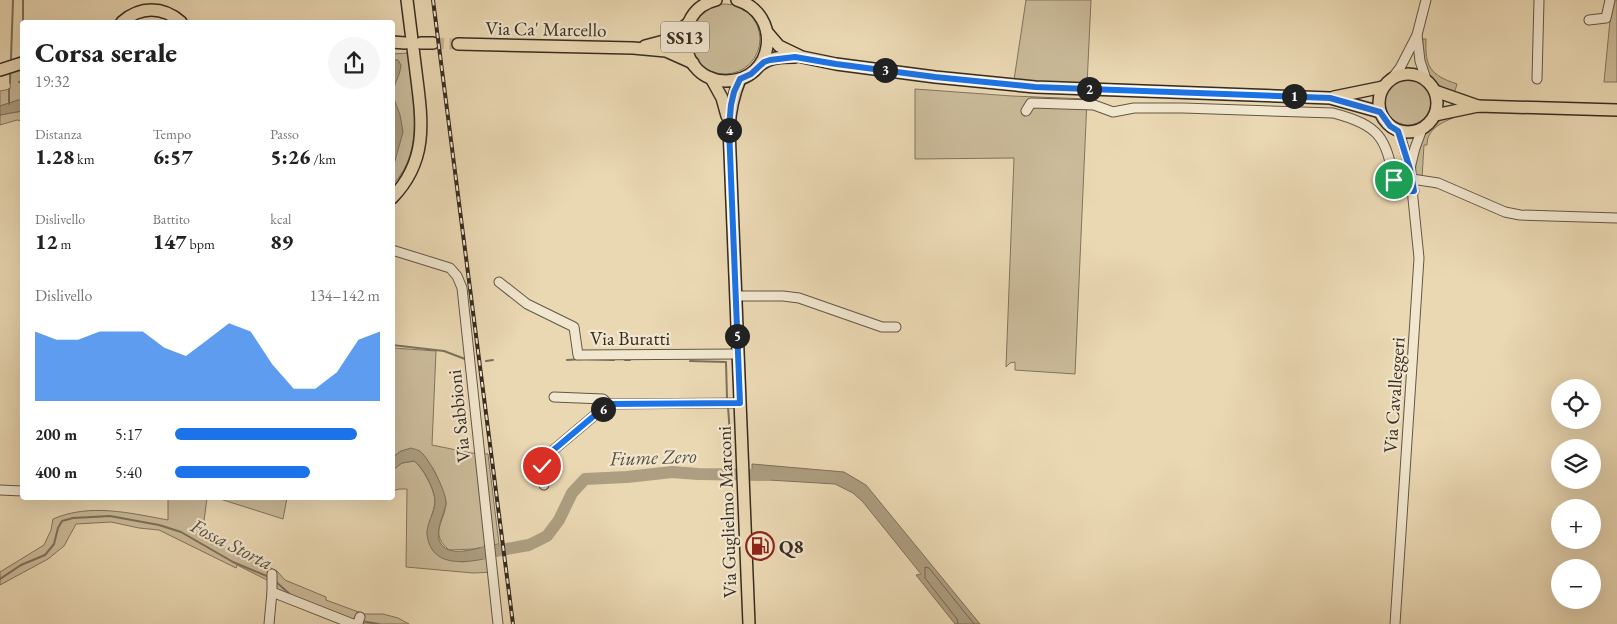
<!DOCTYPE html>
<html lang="it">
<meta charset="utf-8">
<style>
:root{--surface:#fff;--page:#f6f6f6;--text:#222;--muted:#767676;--accent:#1a73e8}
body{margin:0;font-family:"EB Garamond",serif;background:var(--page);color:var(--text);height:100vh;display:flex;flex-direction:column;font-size:19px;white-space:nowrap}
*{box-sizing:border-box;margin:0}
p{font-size:16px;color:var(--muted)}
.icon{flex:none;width:28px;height:28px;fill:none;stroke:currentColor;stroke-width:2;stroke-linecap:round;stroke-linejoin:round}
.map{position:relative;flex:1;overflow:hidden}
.drawer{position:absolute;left:20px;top:20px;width:375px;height:480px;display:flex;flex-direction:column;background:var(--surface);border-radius:5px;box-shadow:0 5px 20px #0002}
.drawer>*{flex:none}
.tools{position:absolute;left:1551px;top:379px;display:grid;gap:10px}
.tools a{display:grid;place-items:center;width:50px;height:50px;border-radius:50%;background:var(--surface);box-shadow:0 5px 20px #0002;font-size:25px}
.pin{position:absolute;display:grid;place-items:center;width:42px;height:42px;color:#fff;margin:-21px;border:2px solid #fff;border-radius:50%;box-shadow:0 1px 5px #0007}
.km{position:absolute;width:25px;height:25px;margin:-12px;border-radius:50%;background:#222;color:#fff;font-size:14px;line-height:25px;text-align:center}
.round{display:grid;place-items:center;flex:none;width:52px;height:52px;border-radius:26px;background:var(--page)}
.overview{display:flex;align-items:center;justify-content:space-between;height:85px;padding:0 15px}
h1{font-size:28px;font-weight:800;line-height:38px}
.stats{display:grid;grid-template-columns:repeat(3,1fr);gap:8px;height:85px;padding:5px 15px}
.stats div{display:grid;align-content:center}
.stats b{font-size:21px;font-weight:800}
.stats small{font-size:14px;font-weight:400}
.stats p{font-size:14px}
.chart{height:140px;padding:10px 15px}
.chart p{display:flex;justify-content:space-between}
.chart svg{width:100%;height:90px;margin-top:5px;fill:var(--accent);opacity:.7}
ul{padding:0 15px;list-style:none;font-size:16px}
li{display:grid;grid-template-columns:80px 60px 1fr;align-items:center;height:38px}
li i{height:12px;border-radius:6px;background:var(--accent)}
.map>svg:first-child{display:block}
.green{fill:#cbbb9a;stroke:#80745e}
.water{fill:#ad9e81;stroke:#7d705b}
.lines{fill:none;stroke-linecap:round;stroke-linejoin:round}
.shore{stroke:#726551;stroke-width:1}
.stream{stroke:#7d705b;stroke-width:2}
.river{stroke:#ad9e81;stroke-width:12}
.major-tunnel{stroke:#c6b696;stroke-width:11;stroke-dasharray:11 5.5;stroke-linecap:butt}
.minor-casing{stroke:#635746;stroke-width:11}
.major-casing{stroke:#362c21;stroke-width:14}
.minor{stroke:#f1e6ce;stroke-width:9}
.major{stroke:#ead8b3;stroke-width:11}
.rail-casing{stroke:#362c21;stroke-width:4}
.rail{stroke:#f1e6ce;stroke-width:2;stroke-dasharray:5.5;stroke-linecap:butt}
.route-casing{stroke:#fff;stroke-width:10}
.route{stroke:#1a73e8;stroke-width:6}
.labels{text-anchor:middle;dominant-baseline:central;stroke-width:4.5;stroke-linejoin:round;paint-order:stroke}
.shield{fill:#f1e6ce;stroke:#6e6455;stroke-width:1}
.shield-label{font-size:18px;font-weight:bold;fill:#362c21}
.street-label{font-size:19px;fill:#362c21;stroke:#f1e6ce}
.poi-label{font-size:19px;font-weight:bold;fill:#362c21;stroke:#f1e6ce;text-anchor:start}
.water-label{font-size:20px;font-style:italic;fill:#5a4e3e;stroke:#f1e6ce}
</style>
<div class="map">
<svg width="1617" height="624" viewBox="0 0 1617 624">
<rect width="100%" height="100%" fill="#ead8b3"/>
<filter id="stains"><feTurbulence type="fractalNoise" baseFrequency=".004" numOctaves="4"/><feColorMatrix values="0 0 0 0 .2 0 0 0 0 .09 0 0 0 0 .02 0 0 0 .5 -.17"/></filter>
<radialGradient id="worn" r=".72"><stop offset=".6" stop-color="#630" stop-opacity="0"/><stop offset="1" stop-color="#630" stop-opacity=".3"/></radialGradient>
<g class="green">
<polygon points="1026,0 1091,0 1087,85 1014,80"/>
<polygon points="1612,0 1617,0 1617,82 1604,82"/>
<circle cx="725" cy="39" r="35"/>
<path d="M1423,39H1426C1425,67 1430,75 1457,84L1454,94C1429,82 1420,67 1423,39Z"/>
<path d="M408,53C412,95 426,151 393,184V54Z"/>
<polygon points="22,70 22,100 0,106 0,91 10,89 11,72"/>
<circle cx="1408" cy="102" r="23"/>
<polygon points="915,89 1012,96 1087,99 1075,374 1015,370 1015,362 1010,363 1006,367 1014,158 915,159"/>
<polygon points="22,111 22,121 17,120 0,125 0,115"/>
<path d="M1452,116L1453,118C1440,123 1427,130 1427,145H1424L1422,178H1418C1412,169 1419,140 1425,132C1433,123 1442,119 1452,116Z"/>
<path d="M393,348L436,351L432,445L471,453L488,454L499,544L474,549L449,550C429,533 444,523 446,504C446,498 436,472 432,467C427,462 408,455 401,451L393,457Z"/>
<path d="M414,461C423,468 433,487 435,499C436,507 428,524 427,534L462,562L491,557L494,572L473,573L406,567L407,489H399L393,491L392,470L402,463Z"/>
<path d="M168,498H207L202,536L277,571L285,580L326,597V600L364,614H383L398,618L409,624H351L280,592L273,583L237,565L236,568L159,530L139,528L111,522L76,524L64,546L48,559L0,585V572L44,545L51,530L53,519C90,503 130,513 168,520Z"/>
<polygon points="217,498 287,498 283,519"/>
</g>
<g class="water">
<path d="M393,60H398L401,65C400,77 393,84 393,95Z"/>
<polygon points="393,96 400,115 403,132 393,168"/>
<polygon points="18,100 22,100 22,111 0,115 0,106"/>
<path d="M411,448C414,449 419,450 421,452C430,460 447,493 446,504C443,518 429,542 449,550C463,555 485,545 499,544L501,555C476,561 432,573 427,535C426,523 435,513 435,501C435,490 423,467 414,461L402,463L393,470V457L401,451Z"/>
<polygon points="752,464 844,472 866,485 980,624 955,624 916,575 921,574 863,502 853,493 835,484 752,479"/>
</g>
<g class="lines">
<polyline class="shore" points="958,624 957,619 925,578 925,567 929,568 974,624"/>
<g class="stream">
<polyline points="23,22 23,0"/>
<polyline points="11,59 13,0"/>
<polyline points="19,82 22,82"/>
<polyline points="10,83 10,73"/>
<polyline points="9,104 9,89"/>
<polyline points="392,345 444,351 465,359"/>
<polyline points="586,359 614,360"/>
<polyline points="567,360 582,359"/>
<polyline points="625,360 630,360"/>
<polyline points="486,361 493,360"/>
<polyline points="690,361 726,362 727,398"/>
<polyline points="728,407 733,474"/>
<polyline points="0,579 21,565 45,555 54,544 58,528 62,521 73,518 110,516 159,525 181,532 233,562 269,577"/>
<polyline points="275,581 292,596"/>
<polyline points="361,621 379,624"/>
</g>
<polyline class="river" points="484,553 529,545 547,536 559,520 572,493 585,479 627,477 672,472 698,474 767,475"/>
<polyline class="major-tunnel" points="433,43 458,44"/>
<defs>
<g id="minor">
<polyline points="1589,20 1606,18 1610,0"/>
<polyline points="1417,35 1426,0"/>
<polyline points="1393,77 1400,68 1417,35 1420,61 1426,79"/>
<polyline points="1537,79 1539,0"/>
<path d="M1026,111L1031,103L1094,105L1113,112L1134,108H1183L1333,113C1387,127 1385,142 1397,191H1414"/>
<polyline points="1410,168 1415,148 1422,129"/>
<polyline points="1412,179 1438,183 1505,212 1520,215 1617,218"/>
<polyline points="392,250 450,268 457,276 462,288 498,624"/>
<polyline points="499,282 527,304 574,327 578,355 738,354"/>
<polyline points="737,296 783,296 799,298 882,327 896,327"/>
<polyline points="554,397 603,399 608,404"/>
<polyline points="544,485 542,465 544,458 608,404 740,403"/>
<polyline points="0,490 22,491"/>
<polyline points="272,592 272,574"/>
<polyline points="269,624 272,592 353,624 358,623 360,617"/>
<polyline points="1395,624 1419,258 1410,169 1399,131"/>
</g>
<g id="major">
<path d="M716,0C670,11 678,81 726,81C775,81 783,14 737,0"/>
<path d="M122,22C140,6 163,6 181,22"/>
<polyline points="767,32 779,46 802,57 836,64 935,77 1035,87 1330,98 1380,112"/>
<polyline points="392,42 405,43"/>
<polyline points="421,43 433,43"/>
<polyline points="458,44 633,48 666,51 693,63"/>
<polyline points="645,46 664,41 689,23"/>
<path d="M760,65C770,57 782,57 795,57"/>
<polyline points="0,70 22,63"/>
<circle cx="1408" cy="103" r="29"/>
<polyline points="711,78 722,98 727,116"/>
<path d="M740,79C733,96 730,110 729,128L749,624"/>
<polyline points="1435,91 1478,106"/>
<polyline points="1334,97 1383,87"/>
<polyline points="1435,115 1478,106 1617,110"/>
<path d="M392,198C429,160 422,120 416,72C413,48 410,24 407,0"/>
</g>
</defs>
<use href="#minor" class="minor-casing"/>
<use href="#major" class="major-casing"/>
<use href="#minor" class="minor"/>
<use href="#major" class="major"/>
<defs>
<polyline id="rail" points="433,0 513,624"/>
</defs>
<use href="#rail" class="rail-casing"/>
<use href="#rail" class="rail"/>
</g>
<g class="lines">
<defs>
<polyline id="route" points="542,466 544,458 608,404 740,403 729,128 731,105 734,92 740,79 751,74 764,62 770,60 795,57 836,64 935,77 1035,87 1330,98 1380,112 1390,126 1398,131 1410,169 1414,191 1397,191 1394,180"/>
</defs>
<use href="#route" class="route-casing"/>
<use href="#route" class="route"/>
</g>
<defs>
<symbol id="fuel-ring" viewBox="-11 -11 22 22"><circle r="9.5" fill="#f1e6ce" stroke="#8f2418" stroke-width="1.5"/><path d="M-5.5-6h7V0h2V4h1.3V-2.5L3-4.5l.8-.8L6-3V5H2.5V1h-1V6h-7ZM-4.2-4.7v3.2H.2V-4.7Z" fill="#8f2418"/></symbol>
</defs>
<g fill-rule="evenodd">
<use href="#fuel-ring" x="744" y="530" width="32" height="32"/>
</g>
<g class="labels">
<rect class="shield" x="661" y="21.5" width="48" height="31" rx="4"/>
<g class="shield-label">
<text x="685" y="37">SS13</text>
</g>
<g class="street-label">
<text transform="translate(546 29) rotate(1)">Via Ca' Marcello</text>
<text x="630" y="338">Via Buratti</text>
<text transform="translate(1394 395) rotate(-86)">Via Cavalleggeri</text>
<text transform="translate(459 416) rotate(-96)">Via Sabbioni</text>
<text transform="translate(727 512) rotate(-92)">Via Guglielmo Marconi</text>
</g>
<g class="poi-label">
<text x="779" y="546">Q8</text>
</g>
<g class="water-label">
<text transform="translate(653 457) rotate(-2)">Fiume Zero</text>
<text transform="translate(232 544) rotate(27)">Fossa Storta</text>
</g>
</g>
<rect width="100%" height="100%" filter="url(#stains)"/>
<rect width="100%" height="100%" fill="url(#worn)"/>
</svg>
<div class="tools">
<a><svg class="icon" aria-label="locate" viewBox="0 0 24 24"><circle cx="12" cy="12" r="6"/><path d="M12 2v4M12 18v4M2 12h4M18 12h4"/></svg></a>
<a><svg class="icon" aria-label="layers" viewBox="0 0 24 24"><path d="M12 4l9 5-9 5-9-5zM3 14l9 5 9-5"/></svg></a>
<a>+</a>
<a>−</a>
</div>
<div class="pin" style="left:1394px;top:180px;background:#1e9e55"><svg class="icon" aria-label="arrive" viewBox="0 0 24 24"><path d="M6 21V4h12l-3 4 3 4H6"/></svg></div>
<div class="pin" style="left:542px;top:466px;background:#d93025"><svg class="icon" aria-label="check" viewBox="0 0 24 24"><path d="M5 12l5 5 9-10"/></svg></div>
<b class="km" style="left:1294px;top:96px">1</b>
<b class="km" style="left:1089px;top:89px">2</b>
<b class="km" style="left:885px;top:70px">3</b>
<b class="km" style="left:729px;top:130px">4</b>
<b class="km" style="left:737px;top:336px">5</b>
<b class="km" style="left:603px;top:409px">6</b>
<section class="drawer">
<div class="overview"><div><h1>Corsa serale</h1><p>19:32</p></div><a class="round"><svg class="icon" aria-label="share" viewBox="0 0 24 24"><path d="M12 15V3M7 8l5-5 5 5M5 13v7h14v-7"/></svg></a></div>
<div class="stats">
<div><p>Distanza</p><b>1.28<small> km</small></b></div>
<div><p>Tempo</p><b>6:57</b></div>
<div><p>Passo</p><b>5:26<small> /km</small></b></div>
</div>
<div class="stats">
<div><p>Dislivello</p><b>12<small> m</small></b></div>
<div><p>Battito</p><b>147<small> bpm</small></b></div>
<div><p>kcal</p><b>89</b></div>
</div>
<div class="chart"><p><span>Dislivello</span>134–142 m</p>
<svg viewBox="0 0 160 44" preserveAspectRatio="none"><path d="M0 44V10L10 14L20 14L30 10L40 10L50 10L60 18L70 22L80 14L90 6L100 10L110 26L120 38L130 38L140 30L150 14L160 10V44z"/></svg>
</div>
<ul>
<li><b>200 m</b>5:17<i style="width:89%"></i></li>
<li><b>400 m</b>5:40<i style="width:66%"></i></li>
</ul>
</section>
</div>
